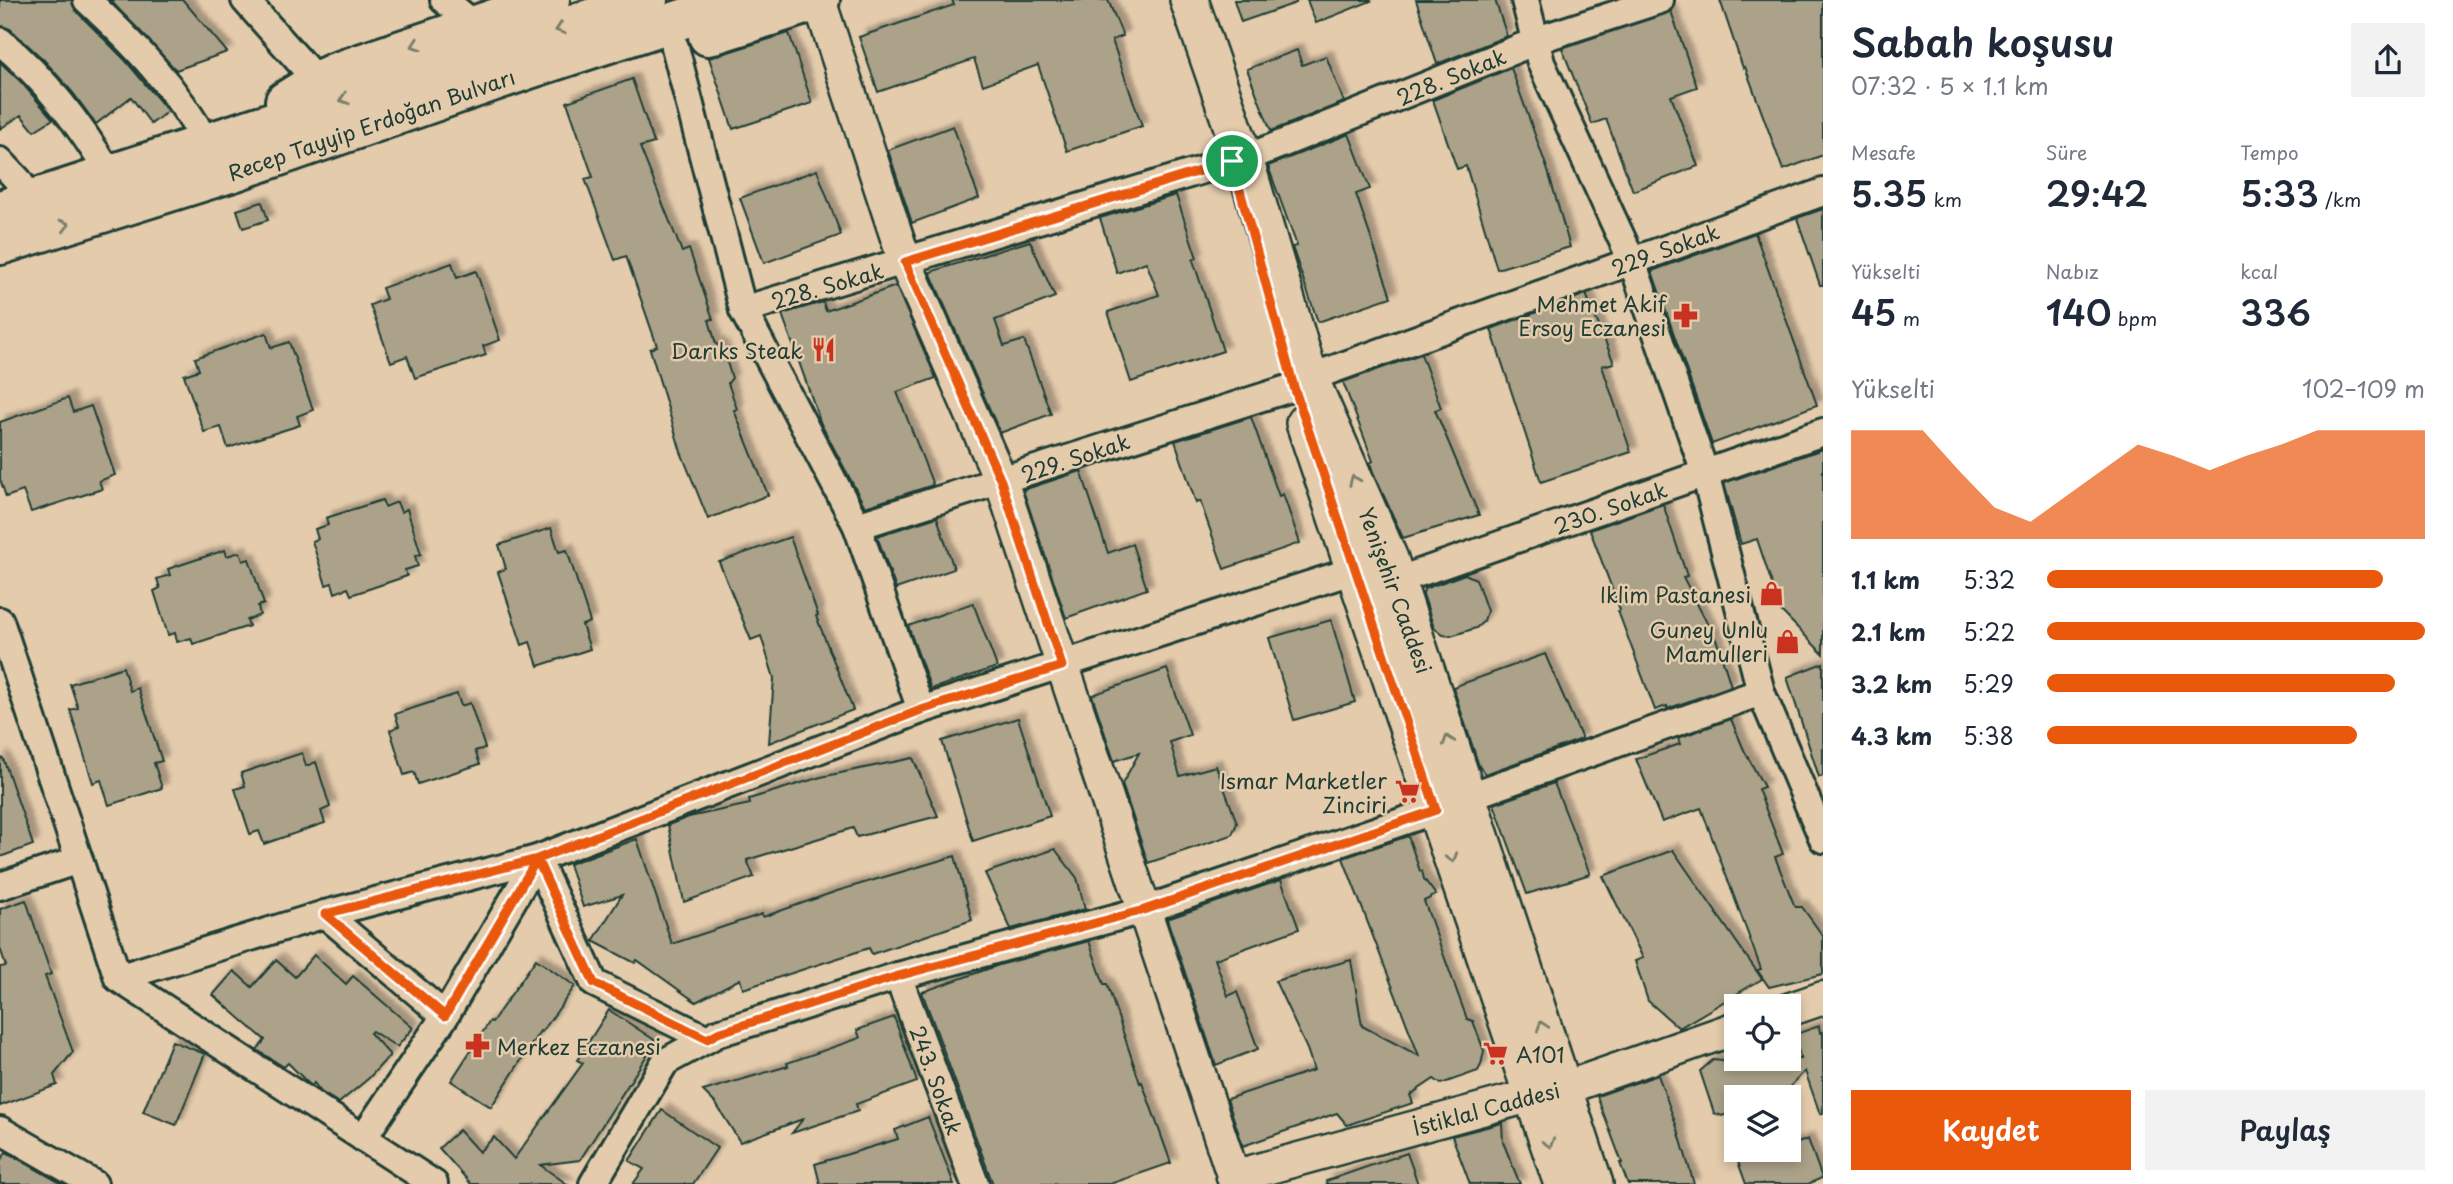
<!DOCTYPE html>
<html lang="tr">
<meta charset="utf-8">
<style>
:root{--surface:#fff;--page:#f2f2f3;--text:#1f2937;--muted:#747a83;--accent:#ea580c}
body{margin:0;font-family:"Playpen Sans",sans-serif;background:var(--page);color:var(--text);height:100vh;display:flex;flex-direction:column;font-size:26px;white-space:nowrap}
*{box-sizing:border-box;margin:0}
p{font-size:23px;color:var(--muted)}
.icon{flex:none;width:38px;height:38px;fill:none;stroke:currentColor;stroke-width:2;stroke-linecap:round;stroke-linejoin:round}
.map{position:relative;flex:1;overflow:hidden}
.side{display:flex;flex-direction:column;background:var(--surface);width:630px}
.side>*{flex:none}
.fabs{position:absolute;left:1724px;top:994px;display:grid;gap:14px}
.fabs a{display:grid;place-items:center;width:77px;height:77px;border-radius:0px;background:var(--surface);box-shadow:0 4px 10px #0003;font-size:35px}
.pin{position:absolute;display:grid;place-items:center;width:60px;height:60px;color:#fff;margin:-30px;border:4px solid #fff;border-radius:50%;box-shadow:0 2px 7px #0007}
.round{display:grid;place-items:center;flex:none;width:74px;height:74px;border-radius:0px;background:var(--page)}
.summary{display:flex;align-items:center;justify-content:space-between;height:119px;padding:0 28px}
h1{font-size:38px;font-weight:600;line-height:52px}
.figures{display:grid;grid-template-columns:repeat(3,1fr);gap:10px;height:119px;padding:7px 28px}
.figures div{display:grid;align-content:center}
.figures b{font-size:35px;font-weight:600}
.figures small{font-size:19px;font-weight:400}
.figures p{font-size:19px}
.chart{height:196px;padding:14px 28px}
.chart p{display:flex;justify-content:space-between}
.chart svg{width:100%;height:126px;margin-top:7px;fill:var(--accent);opacity:.7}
.button{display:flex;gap:14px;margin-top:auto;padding:14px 28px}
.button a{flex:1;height:80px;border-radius:0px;background:var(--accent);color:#fff;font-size:28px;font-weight:600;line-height:80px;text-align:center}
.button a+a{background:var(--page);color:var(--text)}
ul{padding:0 28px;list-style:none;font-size:23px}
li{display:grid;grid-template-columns:112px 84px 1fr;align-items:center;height:52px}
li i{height:18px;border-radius:9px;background:var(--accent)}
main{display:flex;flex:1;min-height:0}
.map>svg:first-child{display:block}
.building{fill:#aba289;stroke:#1f3d34;stroke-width:2;filter:url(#shadow)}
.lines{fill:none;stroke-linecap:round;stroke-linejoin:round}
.minor-casing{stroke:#1f3d34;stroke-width:32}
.tertiary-casing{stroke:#1f3d34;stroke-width:37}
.secondary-casing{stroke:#1f3d34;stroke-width:42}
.trunk-casing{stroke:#1f3d34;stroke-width:44}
.minor{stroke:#e4cbac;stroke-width:26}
.tertiary{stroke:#e4cbac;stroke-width:32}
.secondary{stroke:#e4cbac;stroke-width:37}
.trunk{stroke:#e4cbac;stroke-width:38}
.oneway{stroke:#787d6a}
.route-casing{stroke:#fff;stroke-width:14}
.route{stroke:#ea580c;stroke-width:9}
.labels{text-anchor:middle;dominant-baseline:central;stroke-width:5;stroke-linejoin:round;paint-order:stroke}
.street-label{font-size:21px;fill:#1f3d34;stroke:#e4cbac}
.poi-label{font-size:21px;fill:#1f3d34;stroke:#e4cbac;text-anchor:end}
</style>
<main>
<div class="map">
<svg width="1823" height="1184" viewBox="0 0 1823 1184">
<defs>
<filter id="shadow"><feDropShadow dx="6" dy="-6" stdDeviation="2" flood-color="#0004"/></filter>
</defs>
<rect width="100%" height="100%" fill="#e4cbac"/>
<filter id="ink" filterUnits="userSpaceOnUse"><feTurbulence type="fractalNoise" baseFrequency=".0143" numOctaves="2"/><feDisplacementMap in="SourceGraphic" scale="14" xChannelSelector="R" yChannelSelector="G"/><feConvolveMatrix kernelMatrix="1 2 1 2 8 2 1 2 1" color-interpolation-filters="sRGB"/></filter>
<g filter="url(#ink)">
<g class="building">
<polygon points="0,0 72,0 76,11 125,60 168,111 151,124 131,97 96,124 73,93 44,60 10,29 0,26"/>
<polygon points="110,0 183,0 227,52 176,70"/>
<polygon points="952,0 1108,0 1123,36 1112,40 1142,126 1067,151 1038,65 983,85 974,59 878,92 859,37 954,5"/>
<polygon points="1234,0 1296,0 1296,3 1241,22"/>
<polygon points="1307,0 1370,0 1371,1 1316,23"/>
<polygon points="1416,0 1495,0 1507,36 1437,64"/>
<polygon points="1720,0 1823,0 1823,155 1783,170 1745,67 1743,68"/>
<polygon points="1671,11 1697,87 1671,96 1698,166 1633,191 1606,119 1592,124 1562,48"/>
<polygon points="789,33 812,103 733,129 709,58"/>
<polygon points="1297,50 1302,65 1326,56 1344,102 1271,131 1247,69"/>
<polygon points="0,62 21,82 53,119 34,131 21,115 0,129"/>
<polygon points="1511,68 1548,171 1570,247 1497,269 1466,166 1457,169 1433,100"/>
<polygon points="632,79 654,143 640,147 682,252 689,249 713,319 709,320 716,344 722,347 732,378 728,383 737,409 734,410 768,495 708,519 681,452 650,349 657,346 626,256 615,260 585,179 593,177 567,102"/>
<polygon points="953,126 979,198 912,223 888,150"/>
<polygon points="1349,134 1370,189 1356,194 1391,297 1318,322 1292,247 1297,246 1268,166"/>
<polygon points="817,170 841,235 764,263 740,198"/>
<polygon points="1176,195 1197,258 1193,260 1223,351 1131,382 1108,312 1159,295 1146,262 1117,273 1100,218"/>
<polygon points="262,202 268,220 243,228 237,210"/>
<polygon points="1823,209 1823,285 1820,285 1797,218"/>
<polygon points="1755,233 1817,405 1712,444 1652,271"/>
<polygon points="1030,241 1055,297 995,320 1004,346 1024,340 1051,414 1000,433 930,272"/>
<polygon points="452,263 457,278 476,271 500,340 483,346 486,355 415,378 407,356 391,362 370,305 386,299 382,288"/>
<polygon points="896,286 936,378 897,392 933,485 865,507 821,424 782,314 823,302 826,311"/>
<polygon points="1586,294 1614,363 1602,366 1631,452 1541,482 1491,329"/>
<polygon points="266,333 271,348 289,342 313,410 297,416 300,425 228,448 221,427 204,432 184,375 199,370 195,358"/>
<polygon points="1421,354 1441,408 1435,410 1479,515 1403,538 1373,472 1370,463 1373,461 1343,382"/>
<polygon points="68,398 73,412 91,406 115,475 99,481 102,489 31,512 23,491 6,497 0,479 0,422"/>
<polygon points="1251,417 1279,496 1283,494 1300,543 1224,569 1200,501 1196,503 1175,441"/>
<polygon points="1823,449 1823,654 1781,611 1757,539 1741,544 1724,483"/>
<polygon points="1081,471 1108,553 1132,544 1147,589 1066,618 1023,490"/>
<polygon points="382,500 385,507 397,502 401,512 407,509 421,554 415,556 418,566 405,570 407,576 351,595 348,588 335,593 332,583 326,585 312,541 318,539 315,529 328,525 326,518"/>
<polygon points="1663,504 1687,576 1683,577 1717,642 1731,686 1667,709 1667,706 1655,710 1618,611 1620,610 1590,530"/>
<polygon points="937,517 954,569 896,589 877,536"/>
<polygon points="551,528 559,552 567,550 590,622 582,625 590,649 538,666 530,642 522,645 498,572 506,569 499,545"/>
<polygon points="790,537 818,615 816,616 853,710 769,743 774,678 761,636 751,640 719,562"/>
<polygon points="225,550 227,556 240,552 243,561 249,559 264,604 258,606 260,615 247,620 249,626 193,644 191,638 177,642 175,633 168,635 154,591 160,588 157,579 170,575 168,569"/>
<polygon points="1465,574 1476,579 1487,611 1484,621 1476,628 1451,636 1443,635 1434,628 1423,594 1424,589"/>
<polygon points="973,603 997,667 931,689 908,626"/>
<polygon points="1331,620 1355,702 1294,720 1269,638"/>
<polygon points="1545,654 1582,739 1485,774 1479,766 1453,687"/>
<polygon points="1823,663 1823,776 1819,777 1787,677"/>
<polygon points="123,667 130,691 138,688 154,737 162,761 154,763 162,788 109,805 101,780 93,783 70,710 78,708 70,684"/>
<polygon points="1167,669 1190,735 1170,742 1180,776 1216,766 1237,823 1232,835 1148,863 1122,784 1139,753 1114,761 1092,695"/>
<polygon points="457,694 461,706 470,703 485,748 475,751 480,764 418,784 414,772 404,775 390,730 399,726 395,714"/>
<polygon points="1018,718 1050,816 973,841 942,741"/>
<polygon points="1731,719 1744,750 1764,787 1758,789 1783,854 1775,857 1795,907 1802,907 1823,936 1823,974 1769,987 1757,970 1761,969 1701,808 1662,822 1636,759 1680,744 1678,738"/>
<polygon points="302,753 306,766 316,762 330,807 321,811 325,823 264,844 259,831 250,834 235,789 245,786 241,773"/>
<polygon points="3,758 33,845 0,857 0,759"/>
<polygon points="913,758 938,816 857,837 853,828 747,860 754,877 684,902 668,825 689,817 750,804 749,799 821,777"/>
<polygon points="1554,783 1590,874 1527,894 1494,804"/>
<polygon points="1408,836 1420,871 1422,871 1424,879 1436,895 1424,901 1467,1019 1473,1021 1484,1051 1481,1065 1478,1071 1441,1084 1434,1079 1410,1095 1413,1103 1347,1125 1337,1113 1243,1146 1227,1099 1314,1070 1307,1049 1275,981 1351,960 1362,1026 1419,1056 1343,858"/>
<polygon points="637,839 672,944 762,914 763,917 837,891 955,856 972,920 872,954 869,948 743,989 740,979 696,1002 637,960 635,963 593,941 622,895 583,907 569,864"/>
<polygon points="1055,849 1077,878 1085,909 1011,929 985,873"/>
<polygon points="1673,850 1762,979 1679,1028 1648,1001 1635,961 1643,958 1603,876"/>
<polygon points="1281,880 1299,929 1215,959 1228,996 1237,992 1258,1049 1216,1065 1167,919"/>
<polygon points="26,900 51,974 45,976 73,1052 54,1075 57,1085 0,1106 0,967 6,966 0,948 0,909"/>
<polygon points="1089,941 1104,984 1107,984 1140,1083 1142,1082 1171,1163 1110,1184 993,1184 922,992 999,965"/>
<polygon points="314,955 346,984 353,976 413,1028 397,1047 372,1031 370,1033 390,1055 369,1078 339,1103 321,1092 314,1083 312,1086 308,1083 288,1063 284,1067 257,1050 265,1040 213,995 234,971 252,987 276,960 295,977"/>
<polygon points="536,959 575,986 542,1032 540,1031 491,1107 451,1081 490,1021 492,1022"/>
<polygon points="609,1010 656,1041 580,1160 540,1165 567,1184 471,1184 439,1148 459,1130 479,1152 494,1137 514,1159 583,1063 577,1060"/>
<polygon points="894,1017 917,1082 856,1104 858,1111 792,1133 803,1119 740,1142 716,1104 703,1091 788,1066 787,1063 860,1038 857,1030"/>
<polygon points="1819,1026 1820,1033 1823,1032 1823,1113 1820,1114 1805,1071 1781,1096 1736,1097 1736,1111 1722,1116 1714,1113 1700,1071 1713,1060 1723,1061 1728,1068 1751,1059 1801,1059 1793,1035"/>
<polygon points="172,1041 205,1054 176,1125 143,1112"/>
<polygon points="1658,1075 1678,1130 1694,1184 1628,1184 1620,1163 1622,1163 1597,1096"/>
<polygon points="662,1110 717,1148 693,1184 633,1184 644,1169 629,1161"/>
<polygon points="928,1117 954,1184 820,1184 815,1164 898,1139 895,1130"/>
<polygon points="1502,1123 1503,1142 1520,1184 1470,1184 1452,1136"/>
<polygon points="1808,1139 1822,1178 1808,1184 1746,1184 1737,1159 1768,1150 1788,1150 1788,1147"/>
<polygon points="6,1152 62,1184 0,1184 0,1162"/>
<polygon points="1407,1153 1418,1184 1327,1184 1326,1181"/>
</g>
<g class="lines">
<defs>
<g id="minor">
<path d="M87,0C132,42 177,88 206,143"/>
<polyline points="245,0 317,81"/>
<polyline points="444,0 475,25"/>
<polyline points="1525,0 1541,63 1632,261 1705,473 1761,692 1823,839"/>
<path d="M0,41C47,81 79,123 110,175"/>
<polyline points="675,47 743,310 857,526 921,710"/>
<polyline points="1244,159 1549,36 1660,0"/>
<polyline points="0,161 18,180 31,200"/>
<polyline points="743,310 1232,161"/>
<polyline points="1309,378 1823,192"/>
<polyline points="857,526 1294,387"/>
<polyline points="1396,581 1823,432"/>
<polyline points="0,621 118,978 325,914 537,859 921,710 1355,570"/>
<polyline points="1467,797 1761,692"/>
<polyline points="0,886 79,860"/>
<polyline points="325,914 445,1016 537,859 594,983 707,1039"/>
<polyline points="898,976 975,1184"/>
<polyline points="118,978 434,1184"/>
<polyline points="0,1130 94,1184"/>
<polyline points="363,1138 445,1016"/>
<polyline points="593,1184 665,1062 718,1033 898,976 1144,910 1436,810"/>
</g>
<g id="tertiary">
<polyline points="819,0 905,262 1001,481 1236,1184"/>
<polyline points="1788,1010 1823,998"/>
<polyline points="1233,1177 1533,1095 1562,1089 1736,1028"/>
</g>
<g id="secondary">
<polyline points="1189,0 1244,159 1309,378 1389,559 1594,1184"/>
<polyline points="1305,423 1563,1184"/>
</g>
<g id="trunk">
<polyline points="708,36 820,0"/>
<polyline points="285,101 317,81 336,72 550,0"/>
<polyline points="0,210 648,0"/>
<polyline points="0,245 236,171 529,69 741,0"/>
</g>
</defs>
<use href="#minor" class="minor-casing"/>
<use href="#tertiary" class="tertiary-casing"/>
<use href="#secondary" class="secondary-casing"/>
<use href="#trunk" class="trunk-casing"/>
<use href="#minor" class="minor"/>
<use href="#tertiary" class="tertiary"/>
<use href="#secondary" class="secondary"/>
<use href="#trunk" class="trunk"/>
</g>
<defs><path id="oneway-chevron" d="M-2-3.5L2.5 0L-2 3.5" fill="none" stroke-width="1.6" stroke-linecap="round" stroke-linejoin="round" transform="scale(1.75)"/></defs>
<g class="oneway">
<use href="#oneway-chevron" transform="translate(560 29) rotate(162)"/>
<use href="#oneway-chevron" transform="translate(416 45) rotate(161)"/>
<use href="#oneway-chevron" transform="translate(344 99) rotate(162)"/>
<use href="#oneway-chevron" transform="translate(65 225) rotate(-17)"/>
<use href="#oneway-chevron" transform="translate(1354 480) rotate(-114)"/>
<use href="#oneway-chevron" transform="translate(1448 740) rotate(-108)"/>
<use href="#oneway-chevron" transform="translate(1452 858) rotate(71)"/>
<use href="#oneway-chevron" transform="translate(1542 1026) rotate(-108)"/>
<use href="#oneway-chevron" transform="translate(1549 1143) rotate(72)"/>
</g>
</g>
<g class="lines" filter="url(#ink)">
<defs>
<polyline id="route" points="1232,161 905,262 1001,481 1062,666 921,710 537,859 325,914 445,1016 537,859 594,983 707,1039 718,1033 898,976 1144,910 1436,810 1294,387 1232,161"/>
</defs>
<use href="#route" class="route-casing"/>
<use href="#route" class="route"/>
</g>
<defs>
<symbol id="pharmacy-bare" viewBox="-9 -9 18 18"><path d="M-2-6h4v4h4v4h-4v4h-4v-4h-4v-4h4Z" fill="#c8321e" stroke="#e4cbac" stroke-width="2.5" paint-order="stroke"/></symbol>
<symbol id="restaurant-bare" viewBox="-9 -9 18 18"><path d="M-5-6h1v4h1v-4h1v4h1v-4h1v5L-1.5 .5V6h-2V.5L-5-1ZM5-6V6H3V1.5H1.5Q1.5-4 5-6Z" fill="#c8321e" stroke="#e4cbac" stroke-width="2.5" paint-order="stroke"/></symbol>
<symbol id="shop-bare" viewBox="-9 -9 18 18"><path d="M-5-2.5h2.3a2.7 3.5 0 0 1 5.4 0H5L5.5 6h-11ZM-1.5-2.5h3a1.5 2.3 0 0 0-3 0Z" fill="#c8321e" stroke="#e4cbac" stroke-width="2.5" paint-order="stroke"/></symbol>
<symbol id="supermarket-bare" viewBox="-9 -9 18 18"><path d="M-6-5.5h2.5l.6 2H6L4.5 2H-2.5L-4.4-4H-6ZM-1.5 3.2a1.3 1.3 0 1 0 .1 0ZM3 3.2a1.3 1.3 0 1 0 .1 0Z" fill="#c8321e" stroke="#e4cbac" stroke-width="2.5" paint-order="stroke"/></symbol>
</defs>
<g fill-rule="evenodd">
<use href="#pharmacy-bare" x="1668" y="298" width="35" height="35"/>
<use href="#restaurant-bare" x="806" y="332" width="35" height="35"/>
<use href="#shop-bare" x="1754" y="576" width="35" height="35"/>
<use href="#shop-bare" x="1770" y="624" width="35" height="35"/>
<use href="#supermarket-bare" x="1390" y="774" width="35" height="35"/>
<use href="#pharmacy-bare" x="460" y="1028" width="35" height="35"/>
<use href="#supermarket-bare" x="1478" y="1036" width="35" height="35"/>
</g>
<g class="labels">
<g class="street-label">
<text transform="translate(1451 76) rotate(-22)">228. Sokak</text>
<text transform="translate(371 124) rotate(-19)">Recep Tayyip Erdoğan Bulvarı</text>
<text transform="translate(1665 249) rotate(-20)">229. Sokak</text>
<text transform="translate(827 285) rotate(-16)">228. Sokak</text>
<text transform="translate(1075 457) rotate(-18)">229. Sokak</text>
<text transform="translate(1610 507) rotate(-19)">230. Sokak</text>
<text transform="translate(1396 590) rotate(70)">Yenişehir Caddesi</text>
<text transform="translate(937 1080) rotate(70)">243. Sokak</text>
<text transform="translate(1486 1108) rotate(-15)">İstiklal Caddesi</text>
</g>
<g class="poi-label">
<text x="1666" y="303">Mehmet Akif<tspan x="1666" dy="24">Ersoy Eczanesi</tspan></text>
<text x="803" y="350">Darıks Steak</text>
<text x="1751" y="594">Iklim Pastanesi</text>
<text x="1768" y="629">Guney Unlu<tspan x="1768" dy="24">Mamulleri</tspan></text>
<text x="1387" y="780">Ismar Marketler<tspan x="1387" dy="24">Zinciri</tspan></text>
<text x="497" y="1046" text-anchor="start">Merkez Eczanesi</text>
<text x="1516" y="1054" text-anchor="start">A101</text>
</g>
</g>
</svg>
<div class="fabs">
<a><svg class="icon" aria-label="locate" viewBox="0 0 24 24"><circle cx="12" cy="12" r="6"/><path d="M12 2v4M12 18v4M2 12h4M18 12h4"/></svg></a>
<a><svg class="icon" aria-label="layers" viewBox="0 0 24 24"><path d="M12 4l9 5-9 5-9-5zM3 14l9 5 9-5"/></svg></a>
</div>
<div class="pin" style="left:1232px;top:161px;background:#1e9e55"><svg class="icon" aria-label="arrive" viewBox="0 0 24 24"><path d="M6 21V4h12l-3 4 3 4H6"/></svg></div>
</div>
<section class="side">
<div class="summary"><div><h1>Sabah koşusu</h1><p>07:32 · 5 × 1.1 km</p></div><a class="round"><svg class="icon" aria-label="share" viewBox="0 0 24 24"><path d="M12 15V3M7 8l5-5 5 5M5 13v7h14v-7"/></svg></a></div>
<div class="figures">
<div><p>Mesafe</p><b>5.35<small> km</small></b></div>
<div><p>Süre</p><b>29:42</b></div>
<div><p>Tempo</p><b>5:33<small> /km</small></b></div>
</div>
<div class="figures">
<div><p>Yükselti</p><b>45<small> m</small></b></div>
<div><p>Nabız</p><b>140<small> bpm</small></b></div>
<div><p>kcal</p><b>336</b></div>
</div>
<div class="chart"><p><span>Yükselti</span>102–109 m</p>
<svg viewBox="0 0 160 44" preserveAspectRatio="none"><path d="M0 44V6L10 6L20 6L30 20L40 33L50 38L60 29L70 20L80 11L90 15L100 20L110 15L120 11L130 6L140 6L150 6L160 6V44z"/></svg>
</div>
<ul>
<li><b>1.1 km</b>5:32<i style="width:89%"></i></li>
<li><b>2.1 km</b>5:22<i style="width:100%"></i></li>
<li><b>3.2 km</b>5:29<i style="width:92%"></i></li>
<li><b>4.3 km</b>5:38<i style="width:82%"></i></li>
</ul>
<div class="button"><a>Kaydet</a><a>Paylaş</a></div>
</section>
</main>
